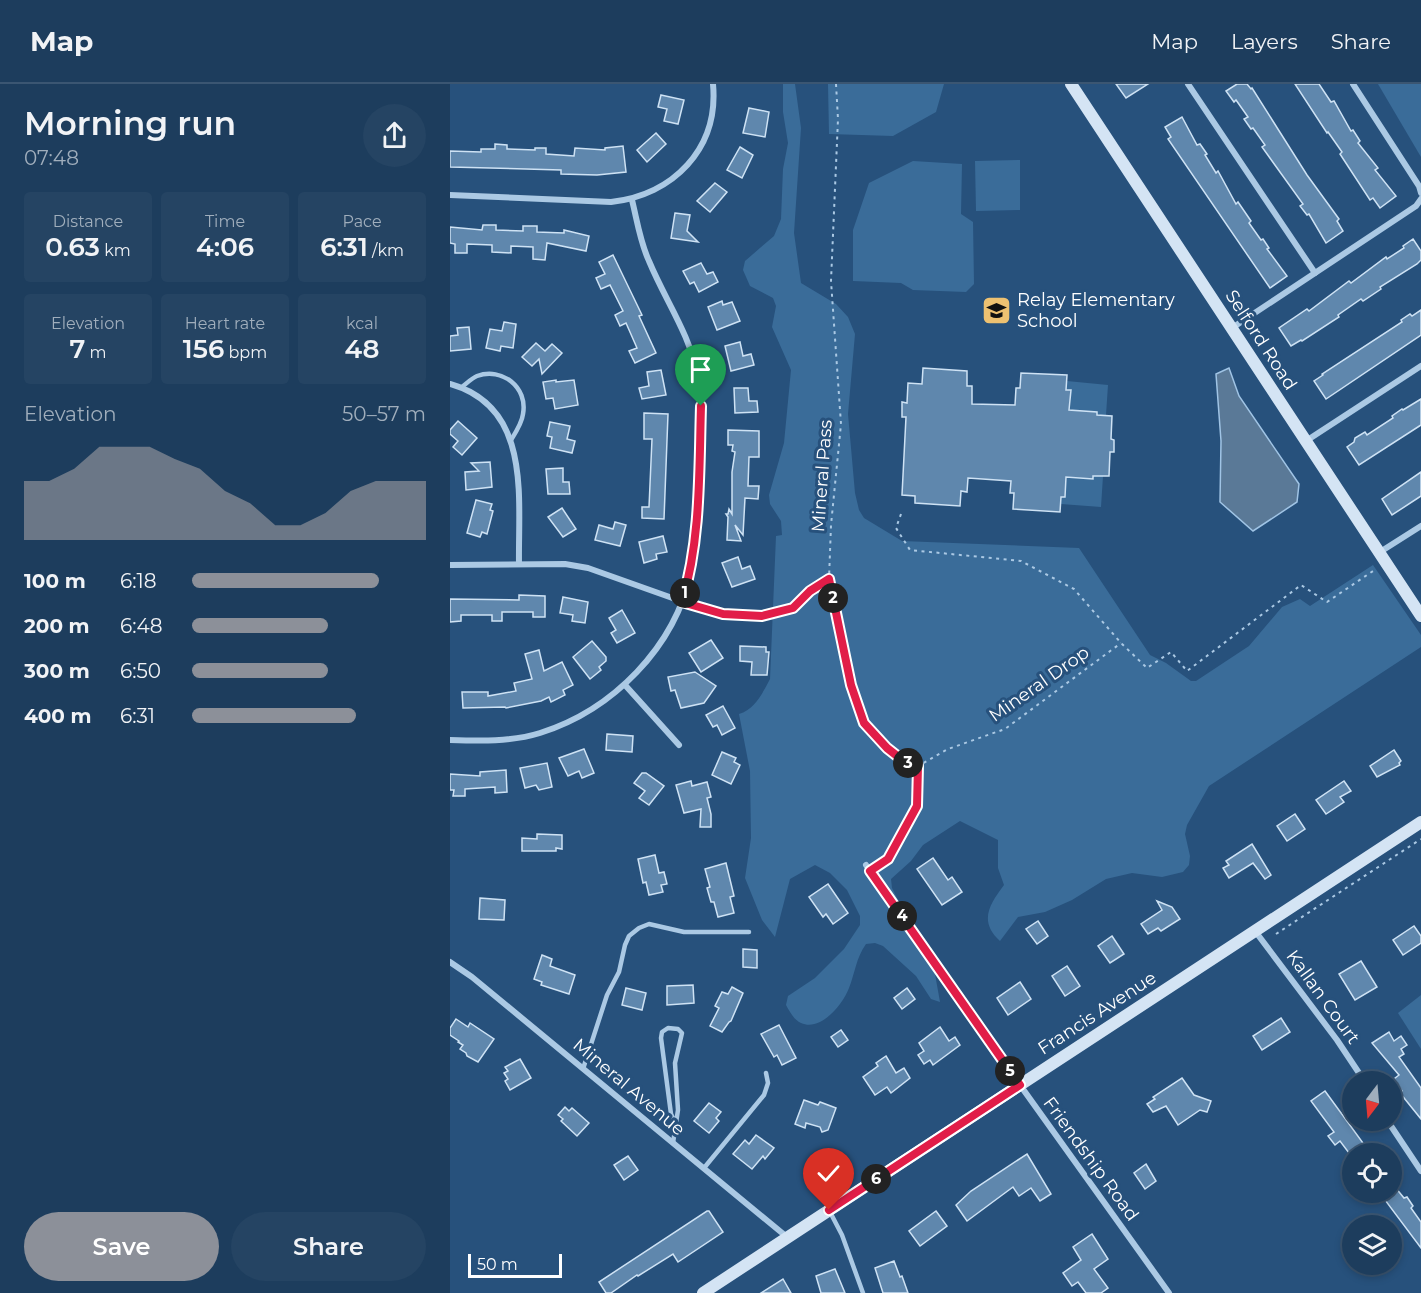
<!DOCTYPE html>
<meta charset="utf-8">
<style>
:root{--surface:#1d3d5d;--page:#254463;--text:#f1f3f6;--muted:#a0aebc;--line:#3b5672;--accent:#8c9099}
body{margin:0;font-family:Montserrat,sans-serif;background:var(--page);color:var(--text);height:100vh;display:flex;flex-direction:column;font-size:22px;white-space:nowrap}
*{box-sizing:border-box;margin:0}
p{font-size:20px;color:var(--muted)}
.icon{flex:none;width:33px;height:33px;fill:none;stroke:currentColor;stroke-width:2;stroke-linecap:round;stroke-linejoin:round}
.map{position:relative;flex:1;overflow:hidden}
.drawer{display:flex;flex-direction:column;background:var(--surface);width:450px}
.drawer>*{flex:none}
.needle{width:39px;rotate:196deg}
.fabs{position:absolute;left:892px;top:987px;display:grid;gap:12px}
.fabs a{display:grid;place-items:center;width:60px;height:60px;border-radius:50%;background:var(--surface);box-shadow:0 3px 9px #0003,0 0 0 2px var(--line);font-size:30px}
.scale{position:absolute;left:18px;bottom:15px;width:94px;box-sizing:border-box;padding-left:6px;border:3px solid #fff;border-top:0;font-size:16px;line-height:21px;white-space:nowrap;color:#fff;-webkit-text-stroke:4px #27517c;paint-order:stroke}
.pin{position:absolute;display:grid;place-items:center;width:51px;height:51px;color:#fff;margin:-62px -26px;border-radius:50% 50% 50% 0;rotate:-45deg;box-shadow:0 0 6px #0007}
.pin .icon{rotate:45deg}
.km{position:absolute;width:30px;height:30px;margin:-15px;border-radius:50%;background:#222;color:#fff;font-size:16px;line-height:30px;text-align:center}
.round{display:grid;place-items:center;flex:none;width:63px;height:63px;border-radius:32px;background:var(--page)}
.overview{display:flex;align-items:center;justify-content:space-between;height:102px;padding:0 24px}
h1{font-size:33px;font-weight:600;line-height:45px}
.metrics{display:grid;grid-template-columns:repeat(3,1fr);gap:9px;height:102px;padding:6px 24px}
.metrics div{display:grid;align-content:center;border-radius:6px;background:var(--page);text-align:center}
.metrics b{font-size:26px;font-weight:600}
.metrics small{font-size:16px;font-weight:400}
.metrics p{font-size:16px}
.chart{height:168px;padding:12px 24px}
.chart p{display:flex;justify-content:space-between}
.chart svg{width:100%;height:108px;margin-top:6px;fill:var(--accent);opacity:.7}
.button{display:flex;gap:12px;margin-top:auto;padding:12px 24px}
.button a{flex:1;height:69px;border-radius:36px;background:var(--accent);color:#fff;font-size:24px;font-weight:600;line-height:69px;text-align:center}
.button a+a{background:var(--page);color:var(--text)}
ul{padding:0 24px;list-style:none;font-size:20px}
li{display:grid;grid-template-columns:96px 72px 1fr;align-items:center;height:45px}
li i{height:15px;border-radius:8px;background:var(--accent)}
header{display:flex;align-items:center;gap:36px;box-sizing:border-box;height:84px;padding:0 30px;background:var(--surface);border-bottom:2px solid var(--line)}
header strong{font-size:28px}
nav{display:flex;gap:33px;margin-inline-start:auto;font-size:21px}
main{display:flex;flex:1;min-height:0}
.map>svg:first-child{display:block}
.green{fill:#3a6c99}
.water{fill:#5a7997;stroke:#a0c4e5;stroke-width:1.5}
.building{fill:#5f87ad;stroke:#cee2f4;stroke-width:1.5}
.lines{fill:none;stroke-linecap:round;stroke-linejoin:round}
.path{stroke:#abc9e4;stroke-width:2;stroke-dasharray:3 4.5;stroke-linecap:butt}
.lane{stroke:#abc9e4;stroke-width:4.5}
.street{stroke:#abc9e4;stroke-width:6}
.secondary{stroke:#d4e4f4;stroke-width:12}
.route-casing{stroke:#fff;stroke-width:12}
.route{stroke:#e11d48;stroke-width:8}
.labels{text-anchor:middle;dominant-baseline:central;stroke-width:6;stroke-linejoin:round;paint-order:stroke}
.poi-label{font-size:18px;fill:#fff;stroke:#27517c;text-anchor:start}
.street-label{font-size:18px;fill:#fff;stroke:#27517c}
</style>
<header>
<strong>Map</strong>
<nav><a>Map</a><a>Layers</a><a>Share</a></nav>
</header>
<main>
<section class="drawer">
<div class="overview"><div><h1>Morning run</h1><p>07:48</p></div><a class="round"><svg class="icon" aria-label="share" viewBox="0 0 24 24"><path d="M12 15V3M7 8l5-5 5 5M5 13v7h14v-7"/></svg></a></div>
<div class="metrics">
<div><p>Distance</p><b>0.63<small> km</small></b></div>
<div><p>Time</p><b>4:06</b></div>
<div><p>Pace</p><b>6:31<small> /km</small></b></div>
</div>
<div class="metrics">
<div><p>Elevation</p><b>7<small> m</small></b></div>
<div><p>Heart rate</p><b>156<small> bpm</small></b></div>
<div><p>kcal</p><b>48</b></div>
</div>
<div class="chart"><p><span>Elevation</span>50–57 m</p>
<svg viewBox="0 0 160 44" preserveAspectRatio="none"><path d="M0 44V20L10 20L20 15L30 6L40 6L50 6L60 11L70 15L80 24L90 29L100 38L110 38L120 33L130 24L140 20L150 20L160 20V44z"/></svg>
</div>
<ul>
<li><b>100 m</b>6:18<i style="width:80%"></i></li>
<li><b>200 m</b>6:48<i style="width:58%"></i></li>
<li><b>300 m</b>6:50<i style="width:58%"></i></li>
<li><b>400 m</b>6:31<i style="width:70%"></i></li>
</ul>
<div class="button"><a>Save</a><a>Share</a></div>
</section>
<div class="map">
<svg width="971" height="1209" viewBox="0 0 971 1209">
<rect width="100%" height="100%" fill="#27517c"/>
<g class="green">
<path d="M333,0H345L351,44L344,149L351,199L386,220L398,233L405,250L398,330L405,409L409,426L414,434L452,457L629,464L700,571L716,579L741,597H746L799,562L832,523L850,515L860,522L923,481L971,551V563L759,702L737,741L735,750L740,772L739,781L733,788L712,793L682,789L656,795L622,816L595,828L568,833L550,857C528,837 540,820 554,801L548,784V756L510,737L473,761L461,777L441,795L442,804L485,890L490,918L481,915L466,892L433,862L425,859L416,860C406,874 405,889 399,904C393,920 371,948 351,939C344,936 340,928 336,921L338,912L365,894L394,865L410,841V832L397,806L380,789L365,781L340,795L325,853L312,836L295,794L301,754L300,687L289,630C305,625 312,610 320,595L326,452L332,451L331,437L320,420L319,411L334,359L341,286L322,243L326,222L323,214L300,202L293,186L295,177L324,152L331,135L333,85L338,59L333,28Z"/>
<polygon points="378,0 494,0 486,28 443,52 379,50"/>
<polygon points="928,0 971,0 971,73"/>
<polygon points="570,76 570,126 526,127 525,77"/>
<polygon points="463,77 512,80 511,130 523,138 524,200 516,208 463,206 451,199 403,197 403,146 419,99"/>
<polygon points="617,297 658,301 656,331 647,331 646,328 629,327 628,337 615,324 620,324 621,307 616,306"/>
<polygon points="612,383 643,394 643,392 653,392 651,423 611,420"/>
<polygon points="971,911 971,965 948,929"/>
</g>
<polygon class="water" points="779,284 789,312 849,400 847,418 803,447 770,418 771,357 766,290"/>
<g class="building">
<polygon points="666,0 698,0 676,14"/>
<polygon points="787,0 797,0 801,5 802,4 857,91 889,135 887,137 893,147 876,159 859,130 857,131 850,122 853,120 812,63 815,61 803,44 801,45 794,35 798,33 786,16 784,18 776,7"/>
<polygon points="845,0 869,0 881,18 884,17 901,47 903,46 910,57 908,59 928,84 925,86 946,112 930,124 923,114 920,116 890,70 892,68 878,48 877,49"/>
<polygon points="211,11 234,16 228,40 214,37 217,25 208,23"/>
<polygon points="299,24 319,28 315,53 293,49"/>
<polygon points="732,33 747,61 750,60 757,70 755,71 766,89 768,87 786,120 788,118 801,137 799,139 811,156 813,155 819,164 817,165 837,192 820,204 718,55 721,53 715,43"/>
<polygon points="206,49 216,60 197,78 187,66"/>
<polygon points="45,60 57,61 57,65 85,66 85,64 96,64 96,70 124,72 125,64 155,66 155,64 173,62 176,88 147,91 111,90 111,86 0,83 0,67 31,68 31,65 45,65"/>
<polygon points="290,63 303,71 292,94 277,86"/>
<polygon points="265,99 277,108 260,128 247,117"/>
<polygon points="225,129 240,131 237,147 248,158 221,154"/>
<polygon points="33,141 46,141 46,146 73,147 73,142 87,142 87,148 114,149 114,146 139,152 136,167 97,159 95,176 83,175 83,163 61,162 61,169 42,168 42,161 17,160 17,169 5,169 5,160 0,159 0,143 32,146"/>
<polygon points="963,155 971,167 971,176 967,180 930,203 931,205 913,217 911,215 888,231 889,233 852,257 851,256 841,262 829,244 857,225 859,227 899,197 901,199 936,173 937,175 954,164 953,162"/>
<polygon points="163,171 192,231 189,232 206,269 185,279 179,267 187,264 176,239 170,242 165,231 173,227 160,201 151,205 146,194 155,190 149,178"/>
<polygon points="251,179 257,190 263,188 268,198 249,208 244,198 240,200 233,187"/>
<polygon points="272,217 273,221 282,218 290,237 267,246 258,223"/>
<polygon points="971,226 971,251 876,315 864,297 873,291 872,290 952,238 951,236 960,230 962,232"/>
<polygon points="54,238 66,240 63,264 51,262 50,267 36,264 40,245 52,247"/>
<polygon points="19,243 21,265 0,267 0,252 8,251 7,244"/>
<polygon points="290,258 293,272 301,270 304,281 281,287 275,262"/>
<polygon points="86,259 95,267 102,260 112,269 92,290 89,275 82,282 72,273"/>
<polygon points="473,284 517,287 517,302 522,302 522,320 565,321 566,304 570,304 571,289 617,291 616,306 621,306 619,326 647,328 647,331 662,332 661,355 664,356 664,368 660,368 659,392 643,392 643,395 616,393 615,413 611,413 610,428 563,425 564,409 560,409 561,397 518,394 517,408 511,407 510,422 465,419 465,412 452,411 456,333 452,333 452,318 457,319 458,299 472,300"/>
<polygon points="211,286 216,311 192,315 189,304 199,302 197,288"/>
<polygon points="106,296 106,298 124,296 128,321 105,325 103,314 96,315 93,298"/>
<polygon points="284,304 298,304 299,317 307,317 308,328 285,329"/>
<polygon points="971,315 971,341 909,381 897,363 904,358 905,354 915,348 917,351 943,334 942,332 952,325 953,326"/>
<polygon points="194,329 218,330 214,435 192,434 192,423 199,423 202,355 194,355"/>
<polygon points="8,337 27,354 12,371 3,363 8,357 0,350 0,346"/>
<polygon points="100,338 120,342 117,355 125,357 122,369 100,364 102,353 97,352"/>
<polygon points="278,346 309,347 309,373 299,373 298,402 309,402 308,415 295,414 293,451 285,441 291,457 277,456 278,433 276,430 278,430 279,425 282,430 282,388 285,368 282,367 283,361 278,361"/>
<polygon points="40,378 42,403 16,406 15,388 29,387 21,379"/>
<polygon points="113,384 113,398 119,398 120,410 98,410 96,385"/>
<polygon points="971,388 971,412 942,431 932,415"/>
<polygon points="26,416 42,420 40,426 43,427 37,450 32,448 30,453 17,449"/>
<polygon points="112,424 126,445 113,453 98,433"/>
<polygon points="165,438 176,441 170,462 145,456 149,441 163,445"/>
<polygon points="213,452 217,468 206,470 207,475 194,479 189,458"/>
<polygon points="288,473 292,485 300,482 305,495 282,503 272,479"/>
<polygon points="69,511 95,512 95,533 83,533 83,528 52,528 52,537 42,537 42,531 11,531 11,537 0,538 0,515 69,516"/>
<polygon points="113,513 138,518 135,539 122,537 123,531 110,529"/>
<polygon points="172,526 185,549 167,559 161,549 166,546 159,534"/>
<polygon points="261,556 273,574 251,588 239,569"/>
<polygon points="142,557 156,573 156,577 149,583 151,586 140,595 123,573"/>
<polygon points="290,562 316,563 316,568 319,568 317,591 301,591 302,578 290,577"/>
<polygon points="89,566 94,587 112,578 123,601 113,606 115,611 101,618 99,613 91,617 56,624 55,623 13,624 12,608 38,608 38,612 66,607 64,599 82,595 75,570"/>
<polygon points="245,588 266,602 254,619 231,624 225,606 221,607 218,593"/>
<polygon points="273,622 285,644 272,651 267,641 263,643 256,631"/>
<polygon points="157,650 183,652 182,668 156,666"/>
<polygon points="134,665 144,689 132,694 129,687 118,692 109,674"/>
<polygon points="944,666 951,677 949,679 950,681 927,693 920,682"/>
<polygon points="272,668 286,674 284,678 290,681 281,700 262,691"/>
<polygon points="97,679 102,703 89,706 86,701 75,704 70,684"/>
<polygon points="56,686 57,708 45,709 45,703 15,705 15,712 3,712 4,706 0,706 0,690 30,692 30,688"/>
<polygon points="192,689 196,689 214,702 199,721 189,714 195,707 184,699"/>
<polygon points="241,697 242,702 257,698 261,713 257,714 261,730 261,743 250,743 251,725 234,729 226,701"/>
<polygon points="894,697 901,707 890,713 894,718 876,730 866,716"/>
<polygon points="845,730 855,745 837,757 827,742"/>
<polygon points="87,750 112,751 112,765 106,764 106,767 72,767 72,754 87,755"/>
<polygon points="802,760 821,791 815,795 803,779 779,794 773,784 779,781 776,777"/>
<polygon points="205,771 209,789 214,788 217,800 211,801 213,808 199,811 196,798 193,799 188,775"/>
<polygon points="483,774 498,796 502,793 512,808 492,821 467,785"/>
<polygon points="276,779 284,812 280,813 284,829 268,833 264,818 261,818 257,804 260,803 255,785"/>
<polygon points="378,800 398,829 383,840 376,830 373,833 359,813"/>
<polygon points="30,814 55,816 54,836 29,835"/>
<polygon points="707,817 722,823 730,835 711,847 708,844 698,850 691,840 712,826"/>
<polygon points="588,837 598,852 587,860 576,845"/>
<polygon points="964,842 971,852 971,859 953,871 943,856"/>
<polygon points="662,852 674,870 660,879 648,862"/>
<polygon points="293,865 307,866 307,884 293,883"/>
<polygon points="92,871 102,875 100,882 125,891 119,910 91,901 92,898 84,895"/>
<polygon points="911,877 927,903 905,916 889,890"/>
<polygon points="617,882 630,902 615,912 602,892"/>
<polygon points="570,898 581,915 558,931 547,914"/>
<polygon points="243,901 244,919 217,921 217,902"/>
<polygon points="282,903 293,909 281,937 279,938 272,948 260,942 269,924 265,922 272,908 278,910"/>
<polygon points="176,904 196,909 192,926 172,921"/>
<polygon points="457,904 465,915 452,925 444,914"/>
<polygon points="831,934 840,948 812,966 803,952"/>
<polygon points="6,935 18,943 20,939 44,955 28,978 17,972 16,969 10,965 13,961 8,958 9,957 0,951 0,944"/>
<polygon points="329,941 346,974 332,981 327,971 324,973 311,950"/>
<polygon points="490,943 499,957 505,953 510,961 483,981 480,976 474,980 468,971 474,967 469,959"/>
<polygon points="391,946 398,956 388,963 381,953"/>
<polygon points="939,948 944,957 951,952 957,961 951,965 954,970 949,973 971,1004 971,1035 950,1009 952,1007 944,995 949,991 922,959"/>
<polygon points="436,972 446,989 454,984 460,994 441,1009 437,1003 425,1011 413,993 428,982 426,979"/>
<polygon points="70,975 81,994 60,1006 55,997 58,995 54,989 58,987 55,983"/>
<polygon points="732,994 744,1011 761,1017 757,1028 750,1026 728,1041 716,1022 703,1028 697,1020 705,1015 703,1013"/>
<polygon points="875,1007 913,1059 899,1069 890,1057 885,1061 878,1052 884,1048 861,1017"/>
<polygon points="354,1016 368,1021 370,1018 386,1024 378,1046 372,1048 370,1043 356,1039 355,1044 345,1040"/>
<polygon points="259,1019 271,1028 266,1034 269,1037 259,1049 244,1037"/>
<polygon points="115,1023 119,1027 122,1024 139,1039 127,1052 111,1037 113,1035 108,1031"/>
<polygon points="306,1051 324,1064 315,1075 313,1072 302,1085 283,1070 295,1056 299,1060"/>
<polygon points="577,1070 601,1110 590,1117 581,1104 569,1112 563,1103 517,1137 506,1121 521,1107"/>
<polygon points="178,1072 188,1086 174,1096 164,1081"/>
<polygon points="696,1080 706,1097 695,1105 684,1089"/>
<polygon points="945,1103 954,1114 957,1113 963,1122 961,1124 971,1138 971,1164 932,1112 937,1108 942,1108 942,1105"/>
<polygon points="257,1127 259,1127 273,1148 228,1178 223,1170 188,1192 187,1191 161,1209 156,1209 149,1198"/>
<polygon points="486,1127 497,1142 470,1162 459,1147"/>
<polygon points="642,1150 658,1175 644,1185 658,1204 651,1209 636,1209 628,1198 622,1202 613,1189 631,1176 623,1163"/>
<polygon points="444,1177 450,1193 452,1192 458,1209 433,1209 425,1184"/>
<polygon points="385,1185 395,1209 371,1209 366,1192"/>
<polygon points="333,1195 341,1209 311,1209"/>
</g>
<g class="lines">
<g class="path">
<polyline points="386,0 388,35 381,197 391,340 381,441 379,495 401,601 414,639 437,664 456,679 468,682"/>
<polyline points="451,430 446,444 460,466 571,477 624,505 671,559 697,584 721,568 737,587 851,501 877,518 926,485"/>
<polyline points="321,530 343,524 360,507 379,495"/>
<polyline points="427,782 438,775 467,722 468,682 498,665 555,645 671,559"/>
<polyline points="826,850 971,755"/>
</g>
<g class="lane">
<path d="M12,303C17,299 22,294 27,292C52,283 78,303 73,330C72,339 66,348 61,356"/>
<polyline points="133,985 157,911 169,888 175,861 179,852 189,844 199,840 234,848 299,848"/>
<polyline points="223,1059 228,1026 225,979 232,949 228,945 218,944 212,948 211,954 221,1030 226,1041"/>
<polyline points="254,1084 314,1011 318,999 316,989"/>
<polyline points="380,1128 392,1151 413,1209"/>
</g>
<g class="street">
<polyline points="738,0 865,189"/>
<polyline points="903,0 969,102 971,109"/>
<path d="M0,111L161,118C223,111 269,65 263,0"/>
<polyline points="782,244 966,122 971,115"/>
<path d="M0,300C82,323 68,413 69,480"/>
<polyline points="856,357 971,282"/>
<polyline points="930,468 971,442"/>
<polyline points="0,481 115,480 138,484 259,527 273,530 312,532"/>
<polyline points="175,601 229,661"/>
<path d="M0,656C30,657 61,658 90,649C163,626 225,563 241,488C247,456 247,424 249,393C250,360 255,325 248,293C239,248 216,218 199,177C190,158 187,136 182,116"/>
<polyline points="416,781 570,1001 719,1209"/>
<polyline points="805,847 887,956 915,998"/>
<polyline points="0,878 22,893 337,1153"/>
<polyline points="937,1036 971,1087"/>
</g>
<g class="secondary">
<polyline points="621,0 971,532"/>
<polyline points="253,1209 971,738"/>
</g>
</g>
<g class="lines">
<defs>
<path id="route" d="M251,322C249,388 251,455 232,518L273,530L312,532L343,524L360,507L379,495L401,601L414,639L437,664L456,679L468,682L467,722L438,775L420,787L570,1001L379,1126"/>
</defs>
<use href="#route" class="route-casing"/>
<use href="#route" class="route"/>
</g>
<defs>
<symbol id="school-square" viewBox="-11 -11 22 22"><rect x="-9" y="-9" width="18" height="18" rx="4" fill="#edc171" stroke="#27517c"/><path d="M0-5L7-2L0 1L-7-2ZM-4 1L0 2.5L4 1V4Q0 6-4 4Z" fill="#111"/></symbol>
</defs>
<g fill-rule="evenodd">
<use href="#school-square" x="530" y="210" width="33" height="33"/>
</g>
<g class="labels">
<g class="poi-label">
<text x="567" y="216">Relay Elementary<tspan x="567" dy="21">School</tspan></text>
</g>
<g class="street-label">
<text transform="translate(811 256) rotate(57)">Selford Road</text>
<text transform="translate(372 392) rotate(-86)">Mineral Pass</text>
<text transform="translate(589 600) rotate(-35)">Mineral Drop</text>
<text transform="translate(873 913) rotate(54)">Kallan Court</text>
<text transform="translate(647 929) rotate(-33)">Francis Avenue</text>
<text transform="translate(179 1003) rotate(40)">Mineral Avenue</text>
<text transform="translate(641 1075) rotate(54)">Friendship Road</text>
</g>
</g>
</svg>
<div class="fabs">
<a><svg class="needle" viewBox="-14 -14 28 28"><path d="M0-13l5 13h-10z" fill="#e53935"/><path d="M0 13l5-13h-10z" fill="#a0aebc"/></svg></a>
<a><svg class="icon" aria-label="locate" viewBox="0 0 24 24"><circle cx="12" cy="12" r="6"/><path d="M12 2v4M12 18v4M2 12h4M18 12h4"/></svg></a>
<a><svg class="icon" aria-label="layers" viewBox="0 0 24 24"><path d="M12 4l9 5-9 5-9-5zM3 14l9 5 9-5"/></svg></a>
</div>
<div class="scale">50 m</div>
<div class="pin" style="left:251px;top:322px;background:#1e9e55"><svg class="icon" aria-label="arrive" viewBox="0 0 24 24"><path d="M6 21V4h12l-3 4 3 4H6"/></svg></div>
<div class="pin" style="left:379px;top:1126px;background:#d93025"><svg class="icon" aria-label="check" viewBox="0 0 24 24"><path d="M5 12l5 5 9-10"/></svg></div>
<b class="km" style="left:235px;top:509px">1</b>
<b class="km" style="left:383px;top:514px">2</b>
<b class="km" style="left:458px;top:679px">3</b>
<b class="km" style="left:452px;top:832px">4</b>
<b class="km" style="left:560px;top:987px">5</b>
<b class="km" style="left:426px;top:1095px">6</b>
</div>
</main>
